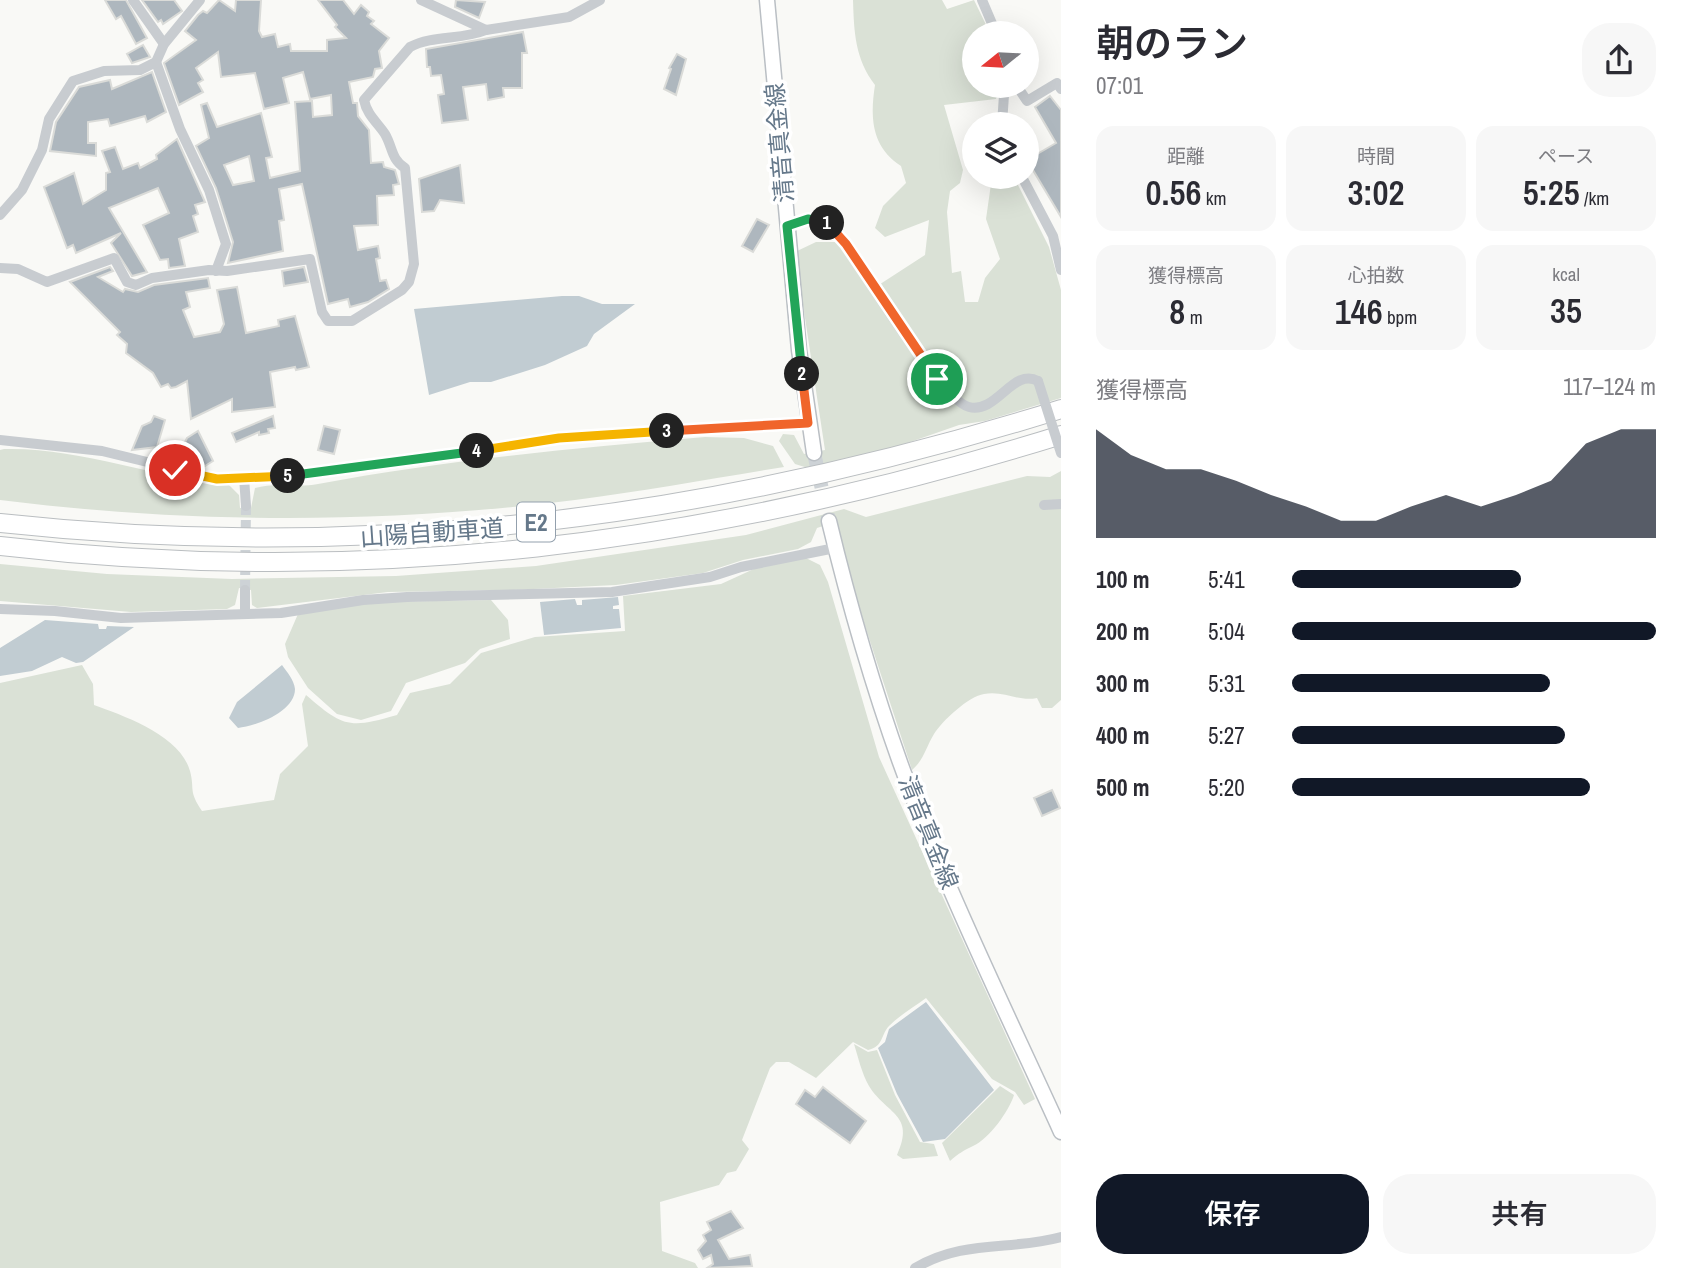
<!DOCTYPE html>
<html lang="ja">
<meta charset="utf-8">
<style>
:root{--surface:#fff;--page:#f7f7f7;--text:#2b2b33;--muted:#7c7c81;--accent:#111827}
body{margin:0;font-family:"Archivo Narrow","Noto Sans JP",sans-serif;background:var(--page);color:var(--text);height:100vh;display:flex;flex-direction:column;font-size:26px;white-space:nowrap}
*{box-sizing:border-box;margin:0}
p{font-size:23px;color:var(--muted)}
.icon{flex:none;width:38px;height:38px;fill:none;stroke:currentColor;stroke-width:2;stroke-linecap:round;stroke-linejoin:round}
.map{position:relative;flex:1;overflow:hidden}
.sheet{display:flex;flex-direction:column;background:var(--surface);width:630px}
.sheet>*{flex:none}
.needle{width:46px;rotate:252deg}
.controls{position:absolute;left:962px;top:21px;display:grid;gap:14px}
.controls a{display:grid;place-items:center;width:77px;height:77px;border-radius:50%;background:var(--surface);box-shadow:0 7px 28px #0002;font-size:35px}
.pin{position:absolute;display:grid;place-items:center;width:60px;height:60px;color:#fff;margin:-30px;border:4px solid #fff;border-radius:50%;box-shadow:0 2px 7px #0007}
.km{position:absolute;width:35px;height:35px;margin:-18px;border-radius:50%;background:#222;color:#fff;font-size:19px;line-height:35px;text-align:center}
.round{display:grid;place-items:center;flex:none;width:74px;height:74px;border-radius:28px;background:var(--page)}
.summary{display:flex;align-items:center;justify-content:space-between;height:119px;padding:0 35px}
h1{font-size:38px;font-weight:600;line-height:52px}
.figures{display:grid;grid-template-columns:repeat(3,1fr);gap:10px;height:119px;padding:7px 35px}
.figures div{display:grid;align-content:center;border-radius:18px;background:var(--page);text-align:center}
.figures b{font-size:35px;font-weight:600}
.figures small{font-size:19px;font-weight:400}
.figures p{font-size:19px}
.chart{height:196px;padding:14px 35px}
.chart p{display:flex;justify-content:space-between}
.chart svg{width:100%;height:126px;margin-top:7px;fill:var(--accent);opacity:.7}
.primary-button{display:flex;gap:14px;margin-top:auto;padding:14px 35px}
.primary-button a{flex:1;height:80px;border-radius:28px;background:var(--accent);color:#fff;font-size:28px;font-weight:600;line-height:80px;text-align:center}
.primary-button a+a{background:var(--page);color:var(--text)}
ul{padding:0 35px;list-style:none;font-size:23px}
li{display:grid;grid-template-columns:112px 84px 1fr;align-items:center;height:52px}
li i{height:18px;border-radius:9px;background:var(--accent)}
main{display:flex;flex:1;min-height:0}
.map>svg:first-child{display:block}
.green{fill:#dae1d6}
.water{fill:#c1ccd2}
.building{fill:#aeb7be;stroke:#dadbd8;stroke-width:2;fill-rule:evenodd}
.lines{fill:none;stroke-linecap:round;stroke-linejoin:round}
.minor-tunnel{stroke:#cdd2d6;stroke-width:10;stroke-dasharray:10 5;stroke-linecap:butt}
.secondary-tunnel{stroke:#cdd2d6;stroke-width:14;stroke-dasharray:14 7;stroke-linecap:butt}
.secondary-casing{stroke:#babfc4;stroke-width:17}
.motorway-casing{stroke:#babec1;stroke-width:20}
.minor{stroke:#c8ccd0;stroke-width:10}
.secondary{stroke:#fff;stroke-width:14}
.motorway{stroke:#fff;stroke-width:18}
.minor-bridge{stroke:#c8ccd0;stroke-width:10}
.split-1-casing{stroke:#fff;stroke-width:14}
.split-2-casing{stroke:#fff;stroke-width:14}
.split-3-casing{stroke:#fff;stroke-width:14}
.split-4-casing{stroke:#fff;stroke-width:14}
.split-5-casing{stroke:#fff;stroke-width:14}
.split-6-casing{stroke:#fff;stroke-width:14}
.split-1{stroke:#f0652b;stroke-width:9}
.split-2{stroke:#22a559;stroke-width:9}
.split-3{stroke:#f0652b;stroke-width:9}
.split-4{stroke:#f5b400;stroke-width:9}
.split-5{stroke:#22a559;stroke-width:9}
.split-6{stroke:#f5b400;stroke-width:9}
.labels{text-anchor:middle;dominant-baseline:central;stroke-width:7;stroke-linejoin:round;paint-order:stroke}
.shield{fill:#fff;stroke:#93a0ad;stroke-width:2}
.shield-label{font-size:23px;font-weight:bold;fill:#65788a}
.street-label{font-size:24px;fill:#65788a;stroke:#fff}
</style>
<main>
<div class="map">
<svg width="1061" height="1268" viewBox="0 0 1061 1268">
<rect width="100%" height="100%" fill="#f9f9f6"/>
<g class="green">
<path d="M853,0H942L947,9L974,0L990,33H975V86H1000L996,99L944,105L963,170L960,183L950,191L947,212L952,273L961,271L965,302H978L985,278L1000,259L986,219L992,177H1014L1049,247L1061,290V398L985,421L959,425L896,447L808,468L795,464L779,441L783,434L794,435L804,454L825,450L795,252L816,242H838L871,290L925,255L929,220L885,237L875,228L883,206L906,183L901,166C871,147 870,117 875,85C855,59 854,32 853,0Z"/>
<path d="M705,437L744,438L773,446L784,467C715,478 645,491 575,500C386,524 189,524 0,500V450L4,449C80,447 152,478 227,483L239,495L240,508H251L255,488C275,482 298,488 318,484C446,460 575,448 705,437Z"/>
<path d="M1061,471V700L1052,708H1042L1037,698C1018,702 1003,690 984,694C969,696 942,721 934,734C926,747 924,760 912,770L854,592L835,522L817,528L811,542L798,549L743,560L703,573L616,585L513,590L388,592L257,608L252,605L251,590L239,588L235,605L227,609L131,612L0,601V564L107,574L232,579L396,576L536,566L746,535L844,509L866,517L1027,476L1050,477Z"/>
<path d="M806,558L820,565L828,582L879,757L1035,1099L1024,1105L1015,1092L992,1079L926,998C914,1007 900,1015 889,1026C880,1036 884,1046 868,1050L853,1042L816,1078L789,1062H776L770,1068L742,1140L749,1149L736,1171L727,1173L719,1185L660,1202L662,1251L695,1263L698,1268H0V683L82,665L93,684L94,705C124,716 180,735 190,771C195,790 188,790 202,811L274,800L280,774L308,746L302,704L306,695C343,727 349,729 397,715L410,693L450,684L481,653L535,637L625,631L623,596L721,584L756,568Z"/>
<polygon points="491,600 508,620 510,639 480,649 465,663 406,683 391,711 361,720 337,714 308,688 288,657 285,644 298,614 377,602"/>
<path d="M854,1044L868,1052L877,1050L895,1095L920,1142L934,1144L938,1156L903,1159L897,1155C916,1114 886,1114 869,1086C862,1074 858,1057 854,1044Z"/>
<path d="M1000,1086L1014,1095C1009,1111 989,1139 973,1146C963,1151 959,1153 950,1161L942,1143Z"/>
</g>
<g class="water">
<polygon points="562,296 579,296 602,304 635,304 594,334 587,346 545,365 491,382 470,382 429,395 414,309"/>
<polygon points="618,597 619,605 613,606 613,609 619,609 621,628 544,635 540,602 575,599 577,605 582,605 582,600"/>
<polygon points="45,620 98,624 99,629 106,629 107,626 134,627 83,662 76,663 62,657 32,671 0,676 0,648"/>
<path d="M282,665C287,672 294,680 295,689C295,712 256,726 238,728L229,718L237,702Z"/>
<polygon points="926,1002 994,1090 945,1139 923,1142 897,1094 878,1048 885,1042 889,1029"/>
</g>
<g class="building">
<polygon points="105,0 126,0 147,38 136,44 121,16 116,19"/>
<polygon points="142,0 174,0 182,11 163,24 161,20 158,22"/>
<path d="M219,0L235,11L236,0H261L259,31L262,37L275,34L278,47L290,44L291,51H327V40L346,38L335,27L337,25L318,0H343L354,14L361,5L369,12L367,16L374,21L371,24L389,38L379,51L382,68L375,69L373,77L349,82L353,103H357L358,116L369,130L371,163L383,162L384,167L395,170L399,184L393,185L394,195L377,196L378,225L354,226L358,250L378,246L380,258L376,259L380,281L386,280L389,289L368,302L350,307L348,299L328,304L302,184L279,189L284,220L279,221L283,251L228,263L233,242L216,188L196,146L209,138L201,105L207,103L217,127L261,113L272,157L266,158L270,178L300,171L295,102L312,101L313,117L332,115L331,95L310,99L303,72L283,78L289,103L264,109L255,73L221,77L218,52L196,68L203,80L198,83L203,92L179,105L164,63L196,40L185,31L198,15L203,11L207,13ZM249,156L254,181L233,185L224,165Z"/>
<polygon points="456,0 485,2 479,18 455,7"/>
<polygon points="523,32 527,53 522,53 522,88 503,88 504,97 488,100 486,84 463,87 468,120 442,123 438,95 444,94 441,75 431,76 430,67 427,67 426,49"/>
<polygon points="143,45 150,57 132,63 127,54"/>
<polygon points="677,54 686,59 676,95 664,89 671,69 669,68"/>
<polygon points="152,72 166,112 147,122 145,116 110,126 108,119 88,122 88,143 96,143 96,156 50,151 56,122 79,87 110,80 112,89"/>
<polygon points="1050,96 1061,110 1061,217 1027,160 1056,143 1035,107"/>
<polygon points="177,139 205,202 195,205 198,214 193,216 198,232 179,239 185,266 169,268 168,259 160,260 143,225 169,213 158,188 109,208 147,272 132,276 111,243 121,233 76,253 73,245 67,248 44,187 74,173 83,204 106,190 106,173 110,172 102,151 115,147 123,169 138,163 140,168 157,159 156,155"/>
<polygon points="460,165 464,203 440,200 434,211 422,212 419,179"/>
<polygon points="757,219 769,225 753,252 742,246"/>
<polygon points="110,267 113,271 98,277 123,292 125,289 138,292 154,285 208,278 210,288 186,292 190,307 183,310 194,337 220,332 224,324 217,290 237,287 246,333 279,326 278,320 295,316 309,367 296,370 295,367 270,372 275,407 232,412 232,399 191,419 187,381 176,387 171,388 168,384 161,387 153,373 126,353 127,344 117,335 120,332 70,282"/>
<polygon points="304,267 308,282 284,286 282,271"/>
<polygon points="154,416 165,420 157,447 132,450 142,426 151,422"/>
<polygon points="273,416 275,428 268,429 269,433 259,435 259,432 236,442 232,433"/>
<polygon points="324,426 340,430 334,454 318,450"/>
<polygon points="198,431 213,461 205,466 194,464 181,450 187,438"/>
<polygon points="1052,790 1060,808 1042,816 1034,798"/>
<polygon points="823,1087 866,1121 850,1143 796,1104 805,1090 815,1097"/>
<polygon points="731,1211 743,1228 718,1240 729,1259 750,1255 752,1266 707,1268 713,1264 711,1255 703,1259 698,1250 706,1241 703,1235 711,1230 707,1222"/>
</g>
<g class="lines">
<polyline class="minor-tunnel" points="245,590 246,506"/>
<polyline class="secondary-tunnel" points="814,453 829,521"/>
<defs>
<g id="secondary">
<polyline points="767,0 799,350 814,453"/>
<path d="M829,521C855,629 888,738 930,841C970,939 1017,1035 1061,1132"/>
</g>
<g id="motorway">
<path d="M0,523C367,563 710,519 1061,409"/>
<path d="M0,546C366,589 711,544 1061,435"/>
</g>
</defs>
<use href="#secondary" class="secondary-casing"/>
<use href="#motorway" class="motorway-casing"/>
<g class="minor">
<polyline points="133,0 164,44"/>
<polyline points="421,0 486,30 569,17 600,0"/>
<polyline points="982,0 996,33"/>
<polyline points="156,62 180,129 209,190 226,244 216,271"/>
<polyline points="1011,86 1019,89 1027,101 1057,83 1061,89"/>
<polyline points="1002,124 1004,95 1008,86"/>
<polyline points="1022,177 1053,236 1061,270"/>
<polyline points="0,215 22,190 42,150 49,119 73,81 104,71 140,70 156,62 164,44 200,0"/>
<path d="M787,226L808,219L831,225C856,257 939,400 969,407C997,414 1013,367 1038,381"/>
<path d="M0,268L18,269L47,282L114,258L127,282L136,285L152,278L209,270L227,271L310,259L322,312L328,321H352L402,290L409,282L414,264L405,168C391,159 393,148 385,134C377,122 367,115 364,100L410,47C433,35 462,40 486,30"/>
<polyline points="0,440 102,451 217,479 298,476 445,457 559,438 808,423"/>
<polyline points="244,477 246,506"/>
<polyline points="1044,505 1061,504"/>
<polyline points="0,609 55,611 121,618 281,613 363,600 407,597 612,592 710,577 741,567 835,548"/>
<polyline points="245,614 245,590"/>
<path d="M915,1268C965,1239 1010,1251 1061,1237"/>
</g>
<use href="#secondary" class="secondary"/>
<use href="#motorway" class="motorway"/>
<polyline class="minor-bridge" points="1038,381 1061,453"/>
</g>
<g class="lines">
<defs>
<polyline id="split-1" points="827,223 846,244 937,379"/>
<polyline id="split-2" points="802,374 787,226 808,219 827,223"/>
<polyline id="split-3" points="667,431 808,423 802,374"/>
<polyline id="split-4" points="477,451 559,438 667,431"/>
<polyline id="split-5" points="288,476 477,451"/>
<polyline id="split-6" points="175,470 217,479 288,476"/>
</defs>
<use href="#split-1" class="split-1-casing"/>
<use href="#split-2" class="split-2-casing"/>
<use href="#split-3" class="split-3-casing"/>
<use href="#split-4" class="split-4-casing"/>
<use href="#split-5" class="split-5-casing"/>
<use href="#split-6" class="split-6-casing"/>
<use href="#split-1" class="split-1"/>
<use href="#split-2" class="split-2"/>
<use href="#split-3" class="split-3"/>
<use href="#split-4" class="split-4"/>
<use href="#split-5" class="split-5"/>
<use href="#split-6" class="split-6"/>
</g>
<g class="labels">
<rect class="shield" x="517" y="502.5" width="38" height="39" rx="5"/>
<g class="shield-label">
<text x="536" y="522">E2</text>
</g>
<g class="street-label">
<text transform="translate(779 143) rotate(-95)">清音真金線</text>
<text transform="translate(432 532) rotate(-4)">山陽自動車道</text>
<text transform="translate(929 832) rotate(68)">清音真金線</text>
</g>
</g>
</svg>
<div class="controls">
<a><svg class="needle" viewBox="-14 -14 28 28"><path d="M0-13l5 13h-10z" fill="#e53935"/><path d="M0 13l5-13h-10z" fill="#7c7c81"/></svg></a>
<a><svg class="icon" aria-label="layers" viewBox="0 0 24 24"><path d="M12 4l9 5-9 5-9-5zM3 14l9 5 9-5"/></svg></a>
</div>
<div class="pin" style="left:937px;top:379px;background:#1e9e55"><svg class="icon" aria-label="arrive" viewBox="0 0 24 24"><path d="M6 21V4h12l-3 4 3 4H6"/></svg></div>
<div class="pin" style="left:175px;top:470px;background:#d93025"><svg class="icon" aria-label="check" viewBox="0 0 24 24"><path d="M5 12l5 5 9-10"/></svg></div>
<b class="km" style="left:827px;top:223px">1</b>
<b class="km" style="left:802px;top:374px">2</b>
<b class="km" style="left:667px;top:431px">3</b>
<b class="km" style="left:477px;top:451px">4</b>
<b class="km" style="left:288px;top:476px">5</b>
</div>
<section class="sheet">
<div class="summary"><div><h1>朝のラン</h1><p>07:01</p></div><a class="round"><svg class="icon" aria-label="share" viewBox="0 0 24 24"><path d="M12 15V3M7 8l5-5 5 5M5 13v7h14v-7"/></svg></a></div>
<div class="figures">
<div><p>距離</p><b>0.56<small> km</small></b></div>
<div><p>時間</p><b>3:02</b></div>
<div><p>ペース</p><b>5:25<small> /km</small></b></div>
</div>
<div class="figures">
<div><p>獲得標高</p><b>8<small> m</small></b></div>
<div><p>心拍数</p><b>146<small> bpm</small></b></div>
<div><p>kcal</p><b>35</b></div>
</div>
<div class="chart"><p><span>獲得標高</span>117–124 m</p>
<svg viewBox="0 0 160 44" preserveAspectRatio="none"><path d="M0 44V6L10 15L20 20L30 20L40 24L50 29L60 33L70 38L80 38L90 33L100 29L110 33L120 29L130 24L140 11L150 6L160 6V44z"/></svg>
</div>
<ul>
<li><b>100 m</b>5:41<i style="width:63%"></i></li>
<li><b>200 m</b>5:04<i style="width:100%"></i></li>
<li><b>300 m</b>5:31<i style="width:71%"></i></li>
<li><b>400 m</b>5:27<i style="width:75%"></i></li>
<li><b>500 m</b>5:20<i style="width:82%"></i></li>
</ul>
<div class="primary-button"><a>保存</a><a>共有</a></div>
</section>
</main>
